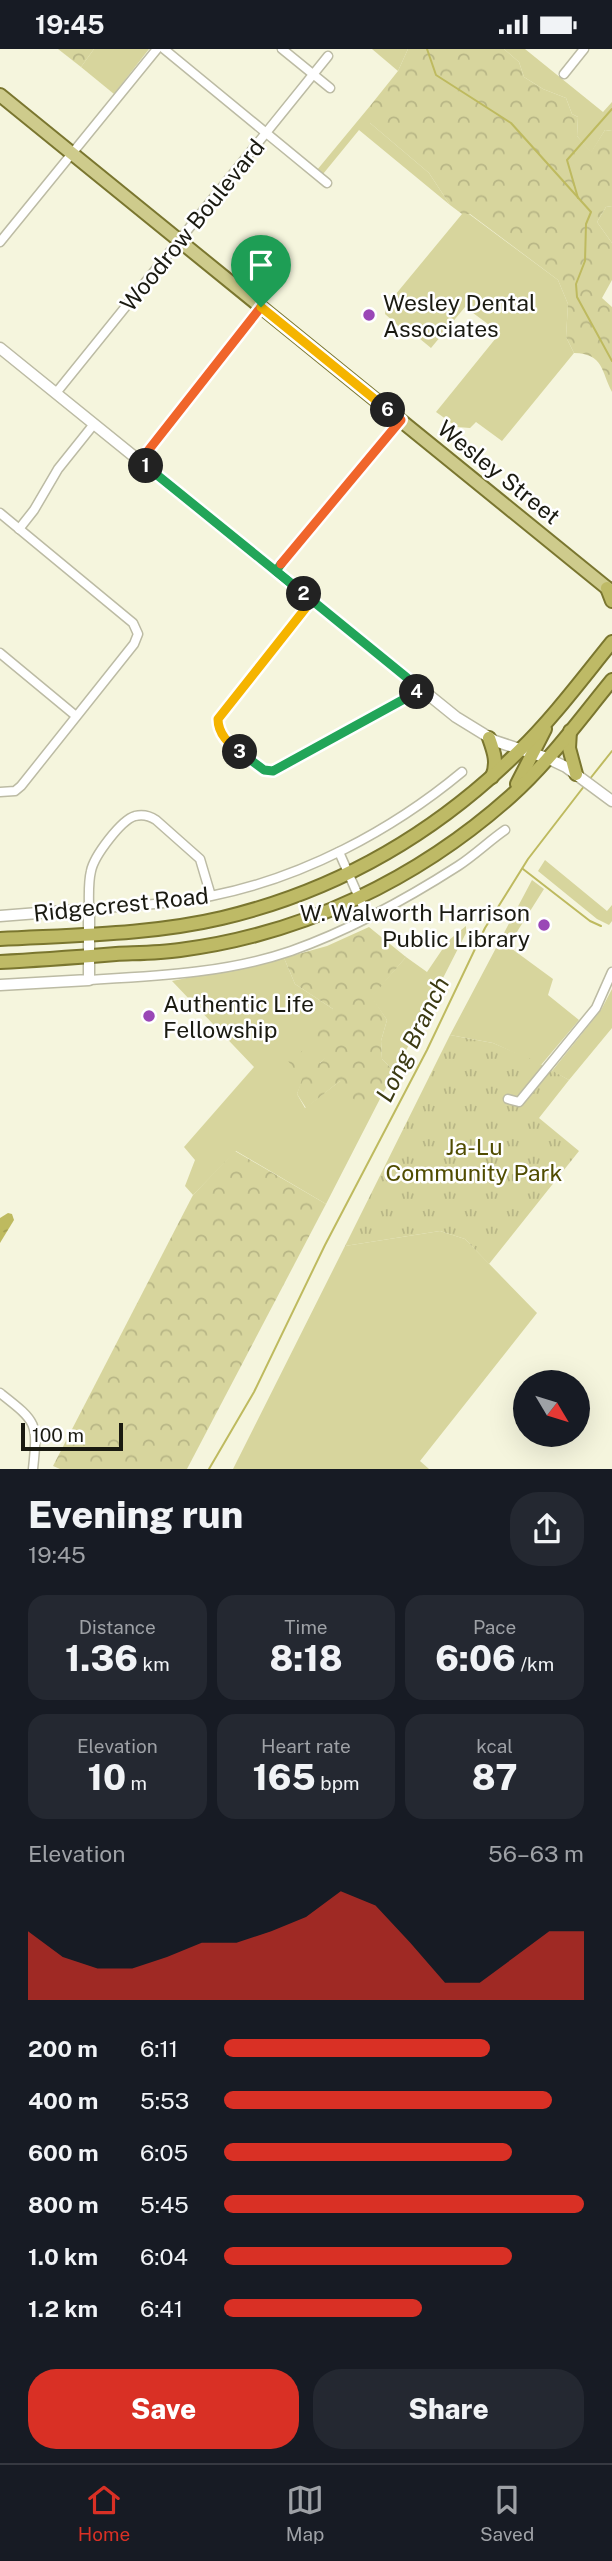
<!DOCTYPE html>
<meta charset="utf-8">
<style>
:root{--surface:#171b24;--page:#242831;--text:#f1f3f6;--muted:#9ea1a6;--line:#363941;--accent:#d93025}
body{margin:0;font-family:"Public Sans",sans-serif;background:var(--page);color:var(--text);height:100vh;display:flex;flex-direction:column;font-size:26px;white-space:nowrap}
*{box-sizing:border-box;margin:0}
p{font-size:23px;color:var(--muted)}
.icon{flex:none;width:38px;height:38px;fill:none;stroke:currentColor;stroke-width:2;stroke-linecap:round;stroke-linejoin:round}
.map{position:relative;height:1420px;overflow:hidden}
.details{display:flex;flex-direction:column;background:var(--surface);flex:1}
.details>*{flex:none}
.needle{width:46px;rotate:128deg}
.tools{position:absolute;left:513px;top:1321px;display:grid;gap:14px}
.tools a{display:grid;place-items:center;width:77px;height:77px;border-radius:50%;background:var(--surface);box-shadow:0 7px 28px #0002;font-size:35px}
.scale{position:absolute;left:21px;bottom:18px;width:102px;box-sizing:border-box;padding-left:7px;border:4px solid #1a1a11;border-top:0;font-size:19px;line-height:24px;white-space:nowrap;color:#1a1a11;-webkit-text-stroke:5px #fff;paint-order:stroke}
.pin{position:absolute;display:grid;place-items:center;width:60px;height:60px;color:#fff;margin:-72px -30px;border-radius:50% 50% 50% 0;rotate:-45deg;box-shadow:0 0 7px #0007}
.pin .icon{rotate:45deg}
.km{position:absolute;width:35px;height:35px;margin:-18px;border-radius:50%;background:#222;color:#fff;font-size:19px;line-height:35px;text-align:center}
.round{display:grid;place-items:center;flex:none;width:74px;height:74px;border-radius:28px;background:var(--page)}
.overview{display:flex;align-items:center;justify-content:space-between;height:119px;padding:0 28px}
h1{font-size:38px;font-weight:800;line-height:52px}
.figures{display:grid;grid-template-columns:repeat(3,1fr);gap:10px;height:119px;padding:7px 28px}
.figures div{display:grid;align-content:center;border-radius:18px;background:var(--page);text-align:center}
.figures b{font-size:35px;font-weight:800}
.figures small{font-size:19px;font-weight:400}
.figures p{font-size:19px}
.chart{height:196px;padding:14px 28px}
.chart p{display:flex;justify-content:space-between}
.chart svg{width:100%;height:126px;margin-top:7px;fill:var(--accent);opacity:.7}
.cta{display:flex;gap:14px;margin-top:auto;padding:14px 28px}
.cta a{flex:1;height:80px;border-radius:28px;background:var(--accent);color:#fff;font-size:28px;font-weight:800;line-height:80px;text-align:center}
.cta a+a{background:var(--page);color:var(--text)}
ul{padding:0 28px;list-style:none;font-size:23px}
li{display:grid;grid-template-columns:112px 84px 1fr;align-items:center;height:52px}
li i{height:18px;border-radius:9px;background:var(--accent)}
.status{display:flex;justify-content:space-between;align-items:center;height:49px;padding:0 35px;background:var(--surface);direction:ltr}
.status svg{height:19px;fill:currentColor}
.tab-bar{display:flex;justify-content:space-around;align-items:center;height:98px;border-top:2px solid var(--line);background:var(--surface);font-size:19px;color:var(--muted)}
.tab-bar a{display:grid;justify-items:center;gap:4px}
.tab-bar .on{color:var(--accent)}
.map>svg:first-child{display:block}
.grass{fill:#d7d59d}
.forest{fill:url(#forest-crowns)}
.park{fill:url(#park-tufts)}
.water{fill:url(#water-ripples)}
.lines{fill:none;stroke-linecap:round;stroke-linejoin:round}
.stream{stroke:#beba5f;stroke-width:2}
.minor-casing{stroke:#bcbba4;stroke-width:11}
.tertiary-casing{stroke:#bcbba4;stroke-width:13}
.primary-casing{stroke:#7a762f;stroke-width:16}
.trunk-casing{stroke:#7a762f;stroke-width:16}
.minor{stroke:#fff;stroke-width:8}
.tertiary{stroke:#fff;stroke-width:10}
.primary{stroke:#cecb8c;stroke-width:12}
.trunk{stroke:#beba66;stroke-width:12}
.split-1-casing{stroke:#fff;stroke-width:14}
.split-2-casing{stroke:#fff;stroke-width:14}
.split-3-casing{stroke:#fff;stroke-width:14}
.split-4-casing{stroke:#fff;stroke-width:14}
.split-5-casing{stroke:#fff;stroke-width:14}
.split-6-casing{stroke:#fff;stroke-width:14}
.split-7-casing{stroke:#fff;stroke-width:14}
.split-1{stroke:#f0652b;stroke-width:9}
.split-2{stroke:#22a559;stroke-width:9}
.split-3{stroke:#f5b400;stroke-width:9}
.split-4{stroke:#22a559;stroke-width:9}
.split-5{stroke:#22a559;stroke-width:9}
.split-6{stroke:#f0652b;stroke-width:9}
.split-7{stroke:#f5b400;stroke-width:9}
.poi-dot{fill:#9a47b6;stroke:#fff;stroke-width:2.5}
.labels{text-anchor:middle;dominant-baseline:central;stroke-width:5;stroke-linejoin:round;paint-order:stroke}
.street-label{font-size:23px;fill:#1a1a11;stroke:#fff}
.poi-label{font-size:23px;fill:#1a1a11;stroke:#fff;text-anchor:start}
.park-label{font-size:23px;fill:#504c01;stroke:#fff}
.water-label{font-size:24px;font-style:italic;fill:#3b3a12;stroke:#fff}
</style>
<div class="status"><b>19:45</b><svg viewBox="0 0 49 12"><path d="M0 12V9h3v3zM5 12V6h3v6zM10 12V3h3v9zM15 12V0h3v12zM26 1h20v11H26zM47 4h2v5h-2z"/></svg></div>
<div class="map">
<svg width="612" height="1420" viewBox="0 0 612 1420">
<defs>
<pattern id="forest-crowns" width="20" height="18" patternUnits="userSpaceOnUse" patternTransform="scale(1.75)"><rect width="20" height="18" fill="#d7d59d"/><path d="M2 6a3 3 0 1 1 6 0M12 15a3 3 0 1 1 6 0" fill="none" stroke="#b8b686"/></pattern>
<pattern id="park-tufts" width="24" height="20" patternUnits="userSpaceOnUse" patternTransform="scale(1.75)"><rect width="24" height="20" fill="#d7d59d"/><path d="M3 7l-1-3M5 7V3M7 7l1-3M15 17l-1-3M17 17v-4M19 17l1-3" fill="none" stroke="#b8b686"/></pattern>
<pattern id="water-ripples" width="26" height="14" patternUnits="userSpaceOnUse" patternTransform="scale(1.75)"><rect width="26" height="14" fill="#beba5f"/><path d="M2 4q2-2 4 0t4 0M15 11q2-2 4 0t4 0" fill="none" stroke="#a39f52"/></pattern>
</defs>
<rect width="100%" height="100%" fill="#f5f5dd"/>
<g class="grass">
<polygon points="94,0 149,0 114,45 81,18"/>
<polygon points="372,0 408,0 398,22"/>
<polygon points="504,0 525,0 603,63 612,53 612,82 605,81 591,104 577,87 578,68 572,65 566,49 543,40 524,28 519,13"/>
<polygon points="370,57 370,74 429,124 450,156 359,81 323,125 317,121"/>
<polygon points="612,157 612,194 597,173 606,158"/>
<polygon points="462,165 469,165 558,231 568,255 566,288 574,304 502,392 476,373 470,379 457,378 436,363 500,284 465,258 431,299 408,280 405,283 385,265 386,257"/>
<polygon points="545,811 607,862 612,856 612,872 609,876 597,870 538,822"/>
<polygon points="532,831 544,840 508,897 553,930 548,946 579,971 541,1016 493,994 450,986"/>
<polygon points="466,877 466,884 395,1023 382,1010 381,992 387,971 371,948 406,908 427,923 448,892"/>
<polygon points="284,909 295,935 333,960 327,1007 303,1030 297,1045 305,1059 340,1032 383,1044 326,1155 236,1102 193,1146 185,1137 195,1111 184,1098 254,1018 172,932"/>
<polygon points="612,940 612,979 569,1031 552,1022 601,961"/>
<polygon points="440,1182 465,1190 537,1264 420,1412 429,1420 233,1420 345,1197"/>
</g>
<g class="forest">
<polygon points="58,0 94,0 81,18"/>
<path d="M408,0H504L519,13L524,28L543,40L566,49L572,65L578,68L577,87L591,103L605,81L612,82V157L606,158L597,173L612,194V231L602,249L612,258V343C601,322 604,305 574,304L566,288L568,255L558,231L470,165H462L450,156L429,124L370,74V57L398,22Z"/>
<polygon points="369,878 406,908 372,948 387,971 381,992 382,1010 395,1023 383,1044 372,1041 363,1063 340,1032 306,1059 297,1045 302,1030 288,1012 305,1000 320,1014 326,1007 312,992 333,960 295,935 284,909 327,897"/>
<polygon points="235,1102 326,1155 187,1420 60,1420 53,1417 193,1146"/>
</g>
<polygon class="park" points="450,986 493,994 533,1011 569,1031 539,1069 579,1102 489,1215 465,1190 440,1182 345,1197"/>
<polygon class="water" points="8,1164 12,1165 14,1171 0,1194 0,1169"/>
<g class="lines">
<g class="stream">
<polyline points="427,0 436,26 511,74 591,163 586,175 585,212 576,235 577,248 612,312"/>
<polyline points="578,149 567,111 612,60"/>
<polyline points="589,731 612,702"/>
<polyline points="523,820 590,872 601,877"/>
<polyline points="209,1420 254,1343 325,1196 427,1001 485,879 528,810 585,736"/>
</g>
<defs>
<g id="minor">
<polyline points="164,0 327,134"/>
<polyline points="282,0 330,39"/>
<polyline points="564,25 584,0"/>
<polyline points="0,193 157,0"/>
<polyline points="56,344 328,7"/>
<polyline points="140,412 261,258"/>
<polyline points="0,464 133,574 138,585 134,595 21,737 15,742 0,743"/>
<polyline points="19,480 34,461 58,420 94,375"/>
<polyline points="276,522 401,371"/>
<path d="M312,551L218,670C218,689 255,722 273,722L422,641"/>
<polyline points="0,604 76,667"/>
<polyline points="339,803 368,869"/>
<path d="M211,847L200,810L156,771C150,767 143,765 135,767C121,771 94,807 91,822C88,834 89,847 89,860C130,857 171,855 211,847C302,829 391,782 462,723"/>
<path d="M89,931C157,927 227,924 291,902C350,881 405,851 458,817C475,806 489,792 505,781"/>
<polyline points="508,1050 519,1053 596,959 612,923"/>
<path d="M0,1344C37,1373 38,1373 33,1420"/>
</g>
<g id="tertiary">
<polyline points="0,299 456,668 495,692 547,709 566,718 612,752"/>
<polyline points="0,867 89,860 89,931 0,936"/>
</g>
<polyline id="primary" points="0,46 612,543"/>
<g id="trunk">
<polyline points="607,539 612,552"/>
<polyline points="570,682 569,699 576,725"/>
<path d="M489,689C494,703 498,714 492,728"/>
<polyline points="517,735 545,680"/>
<path d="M0,890C73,886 150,886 222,869C336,842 436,784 519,702C553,669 582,630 612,593"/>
<path d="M0,913C39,911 78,908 116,905C137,904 159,904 180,901C304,885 418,830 511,747C549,713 580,670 612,631"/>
</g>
</defs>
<use href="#minor" class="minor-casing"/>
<use href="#tertiary" class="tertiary-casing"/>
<use href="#primary" class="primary-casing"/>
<use href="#trunk" class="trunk-casing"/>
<use href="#minor" class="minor"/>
<use href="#tertiary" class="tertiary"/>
<use href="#primary" class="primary"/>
<use href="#trunk" class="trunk"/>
</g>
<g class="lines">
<defs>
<polyline id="split-1" points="146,417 140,412 261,258"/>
<polyline id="split-2" points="146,417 304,545"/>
<path id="split-3" d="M240,703C229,695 218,685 218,670L312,551L304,545"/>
<polyline id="split-4" points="240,703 264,721 273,722 417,643"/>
<polyline id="split-5" points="281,515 276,522 422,641 417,643"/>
<polyline id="split-6" points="281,515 401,371 388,361"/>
<polyline id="split-7" points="261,258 388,361"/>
</defs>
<use href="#split-1" class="split-1-casing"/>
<use href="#split-2" class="split-2-casing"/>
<use href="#split-3" class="split-3-casing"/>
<use href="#split-4" class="split-4-casing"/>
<use href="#split-5" class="split-5-casing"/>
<use href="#split-6" class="split-6-casing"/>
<use href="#split-7" class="split-7-casing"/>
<use href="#split-1" class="split-1"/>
<use href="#split-2" class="split-2"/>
<use href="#split-3" class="split-3"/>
<use href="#split-4" class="split-4"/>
<use href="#split-5" class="split-5"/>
<use href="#split-6" class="split-6"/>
<use href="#split-7" class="split-7"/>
</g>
<g class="poi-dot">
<circle cx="369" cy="266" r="7"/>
<circle cx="544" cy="876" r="7"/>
<circle cx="149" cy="967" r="7"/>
</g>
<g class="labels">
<g class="street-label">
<text transform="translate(192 176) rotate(-51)">Woodrow Boulevard</text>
<text transform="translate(499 423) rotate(39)">Wesley Street</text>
<text transform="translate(121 855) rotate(-6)">Ridgecrest Road</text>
</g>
<g class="poi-label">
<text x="383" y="253">Wesley Dental<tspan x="383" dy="26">Associates</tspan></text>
<text x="530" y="863" text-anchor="end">W. Walworth Harrison<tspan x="530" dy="26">Public Library</tspan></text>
<text x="163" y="954">Authentic Life<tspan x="163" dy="26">Fellowship</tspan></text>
</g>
<g class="park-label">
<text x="474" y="1097">Ja-Lu<tspan x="474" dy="26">Community Park</tspan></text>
</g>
<g class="water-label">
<text transform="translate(412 990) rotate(-64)">Long Branch</text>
</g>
</g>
</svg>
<div class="tools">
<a><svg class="needle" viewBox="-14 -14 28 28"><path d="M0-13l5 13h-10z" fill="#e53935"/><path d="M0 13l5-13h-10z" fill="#9ea1a6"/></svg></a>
</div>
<div class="scale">100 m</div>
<div class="pin" style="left:261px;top:258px;background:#1e9e55"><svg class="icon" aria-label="arrive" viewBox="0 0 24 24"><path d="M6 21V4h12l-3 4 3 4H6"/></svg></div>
<b class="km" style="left:146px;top:417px">1</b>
<b class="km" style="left:304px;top:545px">2</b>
<b class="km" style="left:240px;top:703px">3</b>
<b class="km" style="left:417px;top:643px">4</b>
<b class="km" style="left:388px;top:361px">6</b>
</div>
<section class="details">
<div class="overview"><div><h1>Evening run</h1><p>19:45</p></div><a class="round"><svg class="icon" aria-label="share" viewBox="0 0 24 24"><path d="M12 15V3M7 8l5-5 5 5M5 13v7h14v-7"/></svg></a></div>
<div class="figures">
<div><p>Distance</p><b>1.36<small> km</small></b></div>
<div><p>Time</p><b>8:18</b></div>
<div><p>Pace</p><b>6:06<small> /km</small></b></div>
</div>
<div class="figures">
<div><p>Elevation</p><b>10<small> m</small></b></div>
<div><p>Heart rate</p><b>165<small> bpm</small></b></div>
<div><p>kcal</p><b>87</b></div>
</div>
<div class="chart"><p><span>Elevation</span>56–63 m</p>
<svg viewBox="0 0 160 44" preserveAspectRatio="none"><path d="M0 44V20L10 29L20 33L30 33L40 29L50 24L60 24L70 20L80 15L90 6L100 11L110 24L120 38L130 38L140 29L150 20L160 20V44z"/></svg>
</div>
<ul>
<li><b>200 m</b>6:11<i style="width:74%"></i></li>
<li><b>400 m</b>5:53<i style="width:91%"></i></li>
<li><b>600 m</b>6:05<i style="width:80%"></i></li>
<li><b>800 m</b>5:45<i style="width:100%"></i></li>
<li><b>1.0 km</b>6:04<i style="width:80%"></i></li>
<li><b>1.2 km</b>6:41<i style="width:55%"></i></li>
</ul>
<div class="cta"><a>Save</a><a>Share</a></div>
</section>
<nav class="tab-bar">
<a class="on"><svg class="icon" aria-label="home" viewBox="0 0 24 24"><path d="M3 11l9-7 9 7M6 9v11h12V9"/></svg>Home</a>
<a><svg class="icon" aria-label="map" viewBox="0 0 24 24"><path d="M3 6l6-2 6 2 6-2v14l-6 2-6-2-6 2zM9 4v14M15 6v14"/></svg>Map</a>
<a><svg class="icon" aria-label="saved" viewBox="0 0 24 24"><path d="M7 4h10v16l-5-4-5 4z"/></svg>Saved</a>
</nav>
